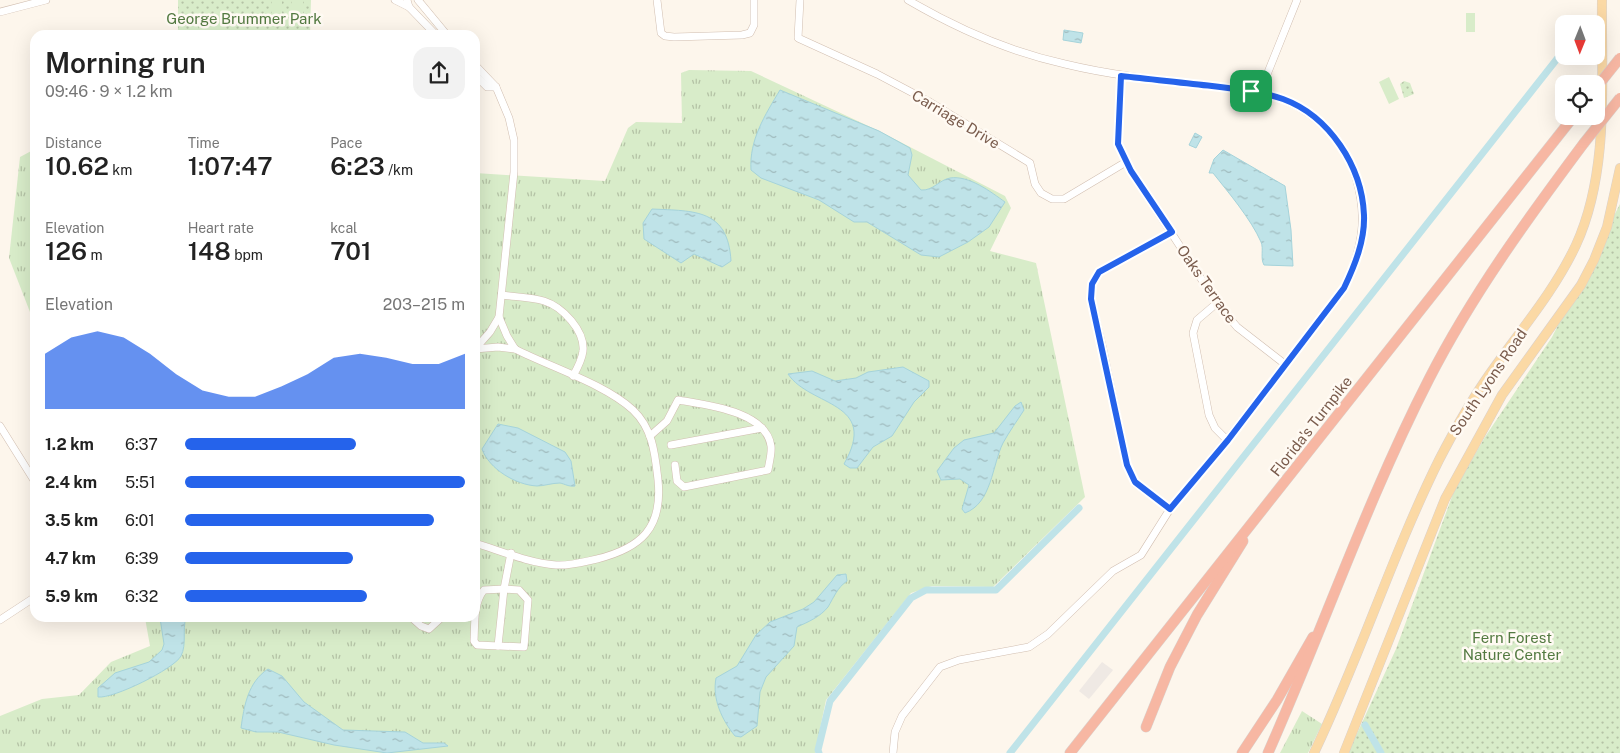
<!DOCTYPE html>
<meta charset="utf-8">
<style>
:root{--surface:#fff;--page:#f2f2f2;--text:#222;--muted:#767676;--accent:#2563eb}
body{margin:0;font-family:"Public Sans",sans-serif;background:var(--page);color:var(--text);height:100vh;display:flex;flex-direction:column;font-size:19px;white-space:nowrap}
*{box-sizing:border-box;margin:0}
p{font-size:16px;color:var(--muted)}
.icon{flex:none;width:28px;height:28px;fill:none;stroke:currentColor;stroke-width:2;stroke-linecap:round;stroke-linejoin:round}
.map{position:relative;flex:1;overflow:hidden}
.panel{position:absolute;left:30px;top:30px;width:450px;height:592px;display:flex;flex-direction:column;background:var(--surface);border-radius:15px;box-shadow:0 5px 20px #0002}
.panel>*{flex:none}
.needle{width:32px;rotate:181deg}
.fabs{position:absolute;left:1555px;top:15px;display:grid;gap:10px}
.fabs a{display:grid;place-items:center;width:50px;height:50px;border-radius:10px;background:var(--surface);box-shadow:0 5px 20px #0002;font-size:25px}
.pin{position:absolute;display:grid;place-items:center;width:42px;height:42px;color:#fff;margin:-21px;border-radius:10px;box-shadow:0 2px 8px #0006}
.round{display:grid;place-items:center;flex:none;width:52px;height:52px;border-radius:15px;background:var(--page)}
.headline{display:flex;align-items:center;justify-content:space-between;height:85px;padding:0 15px}
h1{font-size:28px;font-weight:600;line-height:38px}
.figures{display:grid;grid-template-columns:repeat(3,1fr);gap:8px;height:85px;padding:5px 15px}
.figures div{display:grid;align-content:center}
.figures b{font-size:25px;font-weight:600}
.figures small{font-size:14px;font-weight:400}
.figures p{font-size:14px}
.chart{height:140px;padding:10px 15px}
.chart p{display:flex;justify-content:space-between}
.chart svg{width:100%;height:90px;margin-top:5px;fill:var(--accent);opacity:.7}
ul{padding:0 15px;list-style:none;font-size:16px}
li{display:grid;grid-template-columns:80px 60px 1fr;align-items:center;height:38px}
li i{height:12px;border-radius:6px;background:var(--accent)}
.map>svg:first-child{display:block}
.industrial{fill:#efe9e4}
.grass{fill:url(#grass-tufts)}
.park{fill:url(#park-dots)}
.pitch{fill:#d8ecc9}
.water{fill:url(#water-ripples);stroke:#a5d3da}
.lines{fill:none;stroke-linecap:round;stroke-linejoin:round}
.canal{stroke:#bfe3e8;stroke-width:7}
.minor-casing{stroke:#d1beb0;stroke-width:8}
.major-casing{stroke:#dad1cd;stroke-width:10}
.highway-casing{stroke:#dad1cd;stroke-width:11}
.minor{stroke:#fff;stroke-width:7}
.major{stroke:#fbd9a5;stroke-width:9}
.highway{stroke:#f7b7a3;stroke-width:10}
.highway-bridge-casing{stroke:#dad1cd;stroke-width:11;stroke-linecap:butt}
.highway-bridge{stroke:#f7b7a3;stroke-width:10}
.route-casing{stroke:#fff;stroke-width:10}
.route{stroke:#2563eb;stroke-width:6}
.labels{text-anchor:middle;dominant-baseline:central;stroke-width:5;stroke-linejoin:round;paint-order:stroke}
.park-label{font-size:15px;fill:#537a41;stroke:#fffaf3}
.street-label{font-size:15px;fill:#7a5c4d;stroke:#fffaf3}
</style>
<div class="map">
<svg width="1620" height="753" viewBox="0 0 1620 753">
<defs>
<pattern id="grass-tufts" width="24" height="20" patternUnits="userSpaceOnUse" patternTransform="scale(1.25)"><rect width="24" height="20" fill="#d8ecc9"/><path d="M3 7l-1-3M5 7V3M7 7l1-3M15 17l-1-3M17 17v-4M19 17l1-3" fill="none" stroke="#b4c2a5"/></pattern>
<pattern id="park-dots" width="8" height="8" patternUnits="userSpaceOnUse" patternTransform="scale(1.25)"><rect width="8" height="8" fill="#d8ecc9"/><path d="M2 2h.1M6 6h.1" fill="none" stroke="#b4c2a5" stroke-width="1.8" stroke-linecap="round"/></pattern>
<pattern id="water-ripples" width="26" height="14" patternUnits="userSpaceOnUse" patternTransform="scale(1.25)"><rect width="26" height="14" fill="#bfe3e8"/><path d="M2 4q2-2 4 0t4 0M15 11q2-2 4 0t4 0" fill="none" stroke="#a0bbbe"/></pattern>
</defs>
<rect width="100%" height="100%" fill="#fdf6ec"/>
<polygon class="industrial" points="1102,662 1113,670 1089,699 1079,691"/>
<g class="grass">
<polygon points="689,70 751,71 879,131 1005,196 1011,208 990,251 1036,263 1085,497 993,587 932,586 911,593 826,700 815,753 0,753 0,716 42,699 79,695 111,662 150,646 145,618 475,618 475,173 605,181 628,128 636,122 682,123 681,73"/>
<polygon points="35,149 35,319 30,312 9,258 20,157"/>
<polygon points="1302,711 1322,724 1308,753 1280,753"/>
</g>
<g class="park">
<polygon points="178,0 311,0 310,35 178,35"/>
<polygon points="1404,81 1410,83 1414,94 1404,98 1400,84"/>
<polygon points="1620,204 1620,753 1348,753 1396,649 1454,491 1485,437 1552,337"/>
</g>
<g class="pitch">
<rect x="272" y="0" width="10" height="24"/>
<polygon points="292,0 303,0 303,25 291,24"/>
<rect x="1466" y="13" width="9" height="19"/>
<rect x="203" y="16" width="16" height="19"/>
<rect x="191" y="18" width="7" height="17"/>
<polygon points="1389,77 1399,99 1389,104 1379,82"/>
</g>
<g class="water">
<polygon points="1064,30 1083,33 1081,43 1063,40"/>
<path d="M780,90L879,131L910,148L912,155L908,175L921,190C933,191 939,180 950,178C969,175 991,192 1005,202L989,227L968,242L939,257L921,255L867,222H854L819,200L761,178L751,170C749,140 765,115 780,90Z"/>
<polygon points="1195,133 1202,137 1196,148 1189,145"/>
<path d="M1223,150L1285,186L1291,230L1293,266L1264,265C1260,258 1264,249 1261,242C1251,219 1228,192 1213,173H1209L1214,159Z"/>
<path d="M652,209C695,211 728,209 731,261L722,267L694,254L681,263L644,239L643,223Z"/>
<path d="M903,367L929,381V387L914,402L892,436L873,447L857,468H850L844,464C880,401 810,407 788,374L812,371L835,381L856,378L868,372Z"/>
<path d="M1021,402L1024,410C1017,421 1009,432 1003,443C992,465 992,503 965,513L962,509L969,485L960,479L941,480L937,471L954,448L964,440L994,433L1015,406Z"/>
<path d="M498,424L518,428L565,452L571,461L575,486C569,487 565,484 560,483C552,483 544,486 537,486C516,485 489,469 482,449Z"/>
<path d="M846,574L847,581C837,588 834,597 828,607C820,617 808,622 797,627L794,646L766,677L760,692L757,726L741,737L735,736C722,720 712,699 716,678L737,666L756,635L770,622L803,609L814,602L837,575Z"/>
<path d="M160,618H186C182,630 187,644 181,656C174,669 113,699 98,697V688L115,673L149,662L162,650L164,644Z"/>
<path d="M268,669L282,676L304,702L343,730L405,732L423,743H444L448,746L387,753L334,745L278,732H256L241,728C244,706 248,682 268,669Z"/>
</g>
<g class="lines">
<g class="canal">
<polyline points="1365,725 1381,753"/>
<polyline points="819,753 818,750 830,701 911,598 926,590 996,590 1079,508"/>
<polyline points="1010,753 1564,50"/>
</g>
<defs>
<g id="minor">
<polyline points="395,0 409,7"/>
<polyline points="407,0 409,7 436,35"/>
<polyline points="418,0 447,35"/>
<polyline points="657,0 661,33 665,36 674,37 742,35 750,33 754,25 754,0"/>
<polyline points="800,0 798,38 877,74 928,101 1030,163 1035,184 1041,193 1052,199 1064,199 1126,162"/>
<polyline points="0,12 46,0"/>
<path d="M475,65L496,87L509,118L514,140V172L499,317L507,336L515,349C550,367 605,384 633,410C653,429 655,454 658,480C663,528 641,548 597,559C583,562 570,566 556,565C529,563 501,551 475,543"/>
<polyline points="475,75 487,87 496,87"/>
<polyline points="1121,76 1118,144 1131,171 1217,303 1237,327 1286,365"/>
<polyline points="1260,92 1297,0"/>
<path d="M502,295C515,297 531,297 544,301C563,307 585,331 583,351C582,359 577,369 573,376"/>
<polyline points="1217,303 1197,320 1193,333 1209,415 1215,428 1227,440"/>
<polyline points="475,349 498,347 515,349"/>
<polyline points="475,349 490,332 499,317"/>
<polyline points="0,426 35,482"/>
<path d="M650,436L667,421L678,400C706,405 766,411 771,446C772,453 769,463 768,470L684,487L677,481L675,465"/>
<polyline points="671,445 762,428"/>
<polyline points="1170,509 1135,483 1127,465 1103,349 1091,299 1092,284 1099,272 1172,232"/>
<path d="M504,589L519,590L528,600L524,647L477,645L474,641C475,625 473,603 484,590Z"/>
<polyline points="412,618 421,626 429,629 441,618"/>
<polyline points="0,620 35,597"/>
<polyline points="498,646 504,589 511,553"/>
<path d="M893,753L895,732L902,716L940,667L959,660L1029,647L1048,634L1113,571L1141,555L1170,509L1227,440L1344,288C1362,250 1368,219 1356,178C1347,144 1317,114 1285,100C1259,89 1230,89 1203,85C1157,80 1110,75 1065,64C1010,52 956,28 908,0"/>
</g>
<g id="major">
<path d="M1314,753C1360,657 1392,555 1439,460C1454,431 1470,402 1489,375C1519,332 1554,292 1576,245C1610,171 1601,79 1602,0"/>
<polyline points="1344,753 1445,499 1502,395 1581,285 1594,260 1607,227 1620,168"/>
</g>
<g id="highway">
<polyline points="1146,727 1170,667 1197,615 1243,541"/>
<polyline points="1070,753 1574,116"/>
<polyline points="1242,753 1277,700 1313,637"/>
<path d="M1268,753C1323,629 1367,500 1429,379C1472,295 1528,218 1584,143"/>
</g>
</defs>
<use href="#minor" class="minor-casing"/>
<use href="#major" class="major-casing"/>
<use href="#highway" class="highway-casing"/>
<use href="#minor" class="minor"/>
<use href="#major" class="major"/>
<use href="#highway" class="highway"/>
<defs>
<g id="highway-bridge">
<polyline points="1596,88 1620,58"/>
<polyline points="1584,143 1620,98"/>
</g>
</defs>
<use href="#highway-bridge" class="highway-bridge-casing"/>
<use href="#highway-bridge" class="highway-bridge"/>
</g>
<g class="lines">
<defs>
<path id="route" d="M1121,76C1151,79 1182,83 1212,86C1236,89 1260,91 1283,99C1329,116 1362,166 1364,215C1365,240 1355,265 1344,288L1228,440L1170,509L1135,482L1127,465L1091,299L1092,284L1099,272L1172,232L1131,171L1118,144Z"/>
</defs>
<use href="#route" class="route-casing"/>
<use href="#route" class="route"/>
</g>
<g class="labels">
<g class="park-label">
<text x="244" y="18">George Brummer Park</text>
<text x="1512" y="637">Fern Forest<tspan x="1512" dy="17">Nature Center</tspan></text>
</g>
<g class="street-label">
<text transform="translate(956 119) rotate(31)">Carriage Drive</text>
<text transform="translate(1207 284) rotate(55)">Oaks Terrace</text>
<text transform="translate(1488 382) rotate(-56)">South Lyons Road</text>
<text transform="translate(1311 426) rotate(-52)">Florida's Turnpike</text>
</g>
</g>
</svg>
<div class="fabs">
<a><svg class="needle" viewBox="-14 -14 28 28"><path d="M0-13l5 13h-10z" fill="#e53935"/><path d="M0 13l5-13h-10z" fill="#767676"/></svg></a>
<a><svg class="icon" aria-label="locate" viewBox="0 0 24 24"><circle cx="12" cy="12" r="6"/><path d="M12 2v4M12 18v4M2 12h4M18 12h4"/></svg></a>
</div>
<div class="pin" style="left:1251px;top:91px;background:#1e9e55"><svg class="icon" aria-label="arrive" viewBox="0 0 24 24"><path d="M6 21V4h12l-3 4 3 4H6"/></svg></div>
<section class="panel">
<div class="headline"><div><h1>Morning run</h1><p>09:46 · 9 × 1.2 km</p></div><a class="round"><svg class="icon" aria-label="share" viewBox="0 0 24 24"><path d="M12 15V3M7 8l5-5 5 5M5 13v7h14v-7"/></svg></a></div>
<div class="figures">
<div><p>Distance</p><b>10.62<small> km</small></b></div>
<div><p>Time</p><b>1:07:47</b></div>
<div><p>Pace</p><b>6:23<small> /km</small></b></div>
</div>
<div class="figures">
<div><p>Elevation</p><b>126<small> m</small></b></div>
<div><p>Heart rate</p><b>148<small> bpm</small></b></div>
<div><p>kcal</p><b>701</b></div>
</div>
<div class="chart"><p><span>Elevation</span>203–215 m</p>
<svg viewBox="0 0 160 44" preserveAspectRatio="none"><path d="M0 44V17L10 9L20 6L30 9L40 17L50 27L60 35L70 38L80 38L90 33L100 27L110 19L120 17L130 19L140 22L150 22L160 17V44z"/></svg>
</div>
<ul>
<li><b>1.2 km</b>6:37<i style="width:61%"></i></li>
<li><b>2.4 km</b>5:51<i style="width:100%"></i></li>
<li><b>3.5 km</b>6:01<i style="width:89%"></i></li>
<li><b>4.7 km</b>6:39<i style="width:60%"></i></li>
<li><b>5.9 km</b>6:32<i style="width:65%"></i></li>
</ul>
</section>
</div>
